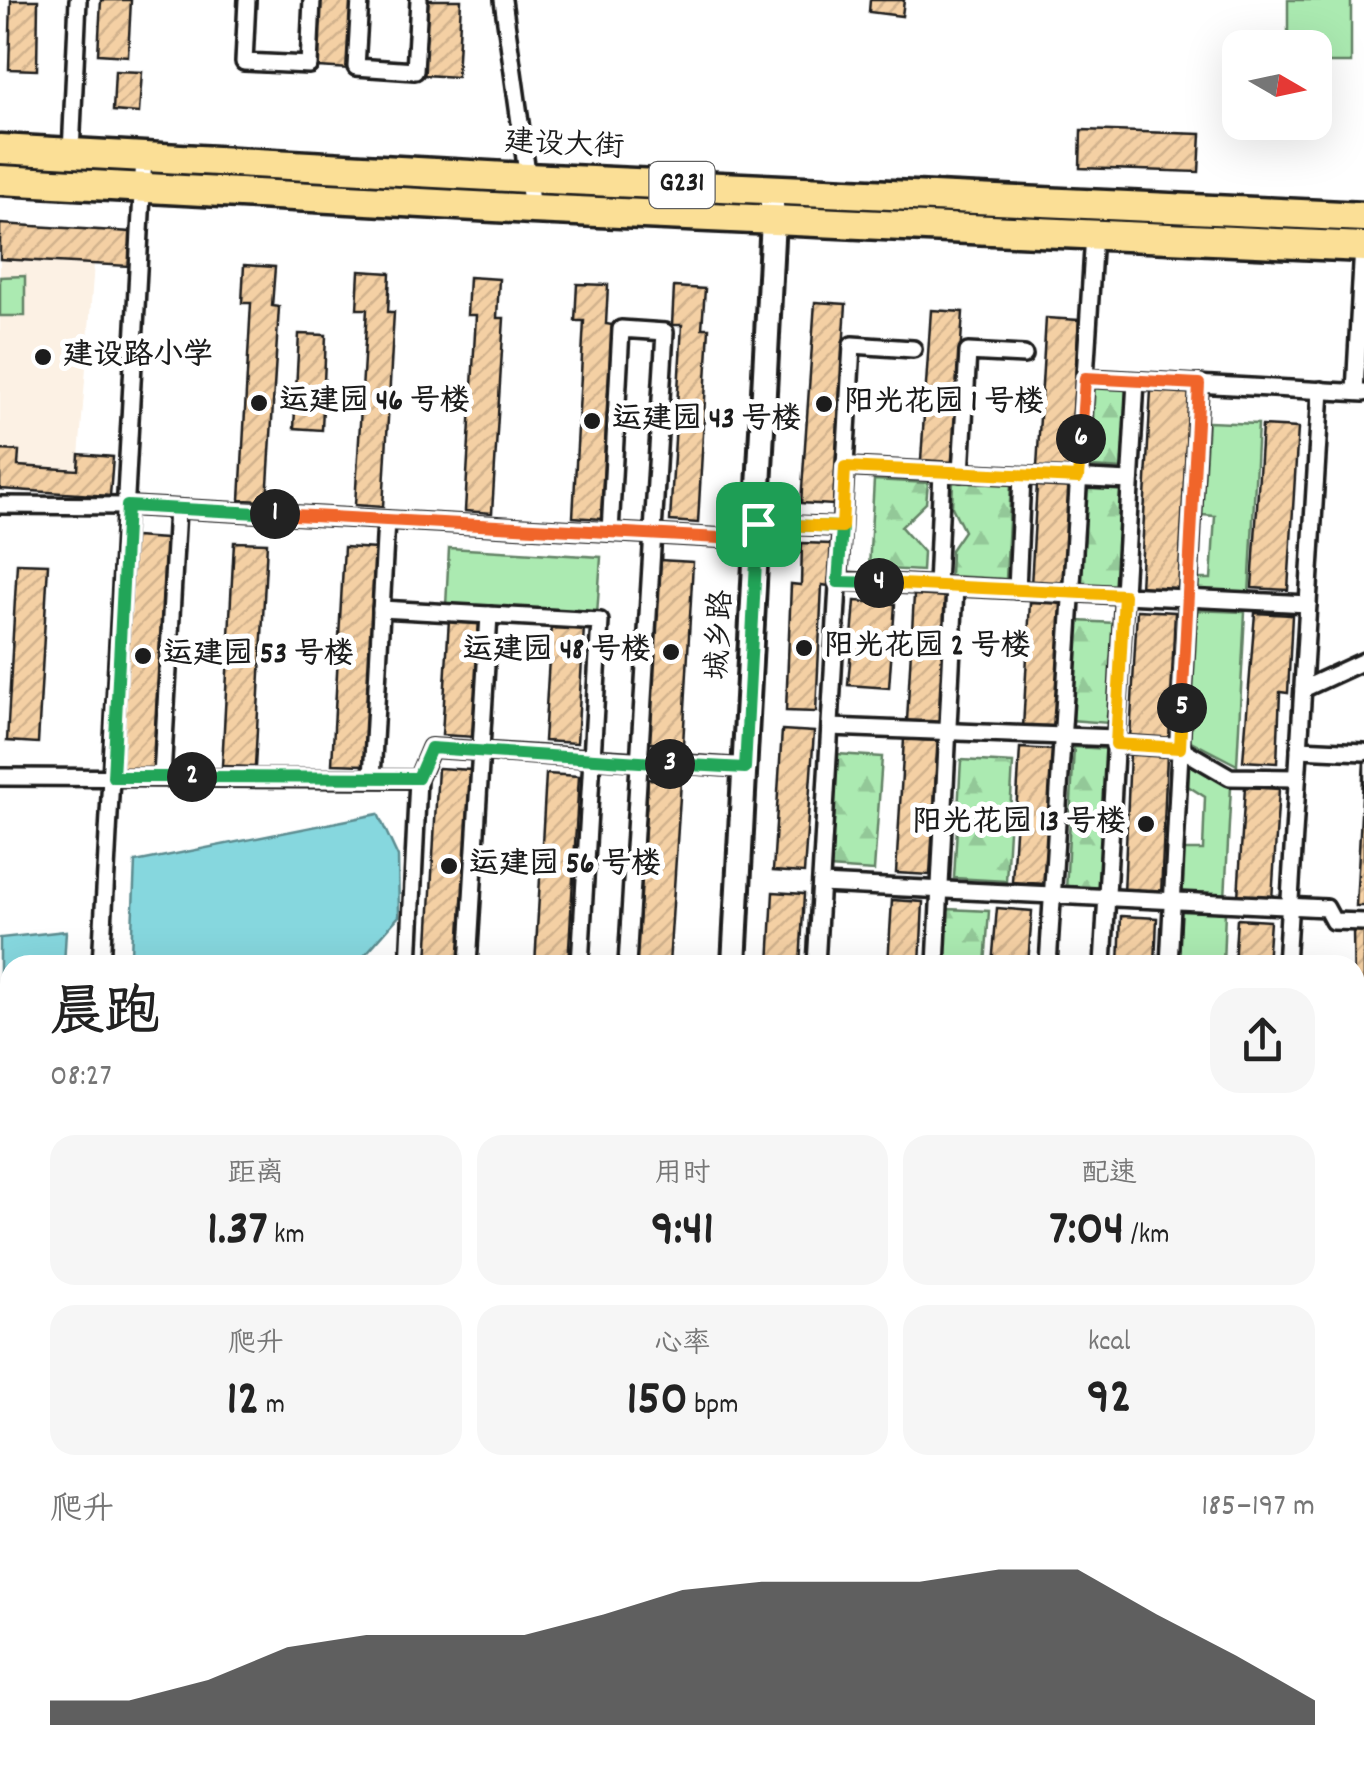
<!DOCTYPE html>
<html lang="zh">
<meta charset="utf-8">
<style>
:root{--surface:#fff;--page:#f6f6f6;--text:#222;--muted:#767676;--accent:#1c1c1c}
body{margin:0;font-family:Dekko,"LXGW WenKai TC",sans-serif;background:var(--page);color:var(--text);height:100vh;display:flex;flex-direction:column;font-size:38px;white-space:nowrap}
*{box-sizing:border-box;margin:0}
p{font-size:32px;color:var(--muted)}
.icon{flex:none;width:55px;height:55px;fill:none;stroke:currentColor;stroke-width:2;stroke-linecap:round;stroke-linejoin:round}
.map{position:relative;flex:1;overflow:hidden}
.drawer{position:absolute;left:0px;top:955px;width:1365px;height:812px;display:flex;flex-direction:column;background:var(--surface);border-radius:30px 30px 0 0;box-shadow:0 10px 40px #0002}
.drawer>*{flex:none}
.needle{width:65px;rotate:99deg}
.controls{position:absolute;left:1222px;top:30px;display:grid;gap:20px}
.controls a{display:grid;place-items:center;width:110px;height:110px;border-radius:20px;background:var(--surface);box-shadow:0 10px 40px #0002;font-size:50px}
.pin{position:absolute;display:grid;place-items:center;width:85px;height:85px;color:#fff;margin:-42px;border-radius:20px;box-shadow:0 5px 15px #0006}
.km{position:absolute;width:50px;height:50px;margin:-25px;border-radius:50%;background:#222;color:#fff;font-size:28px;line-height:50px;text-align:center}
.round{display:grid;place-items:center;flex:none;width:105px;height:105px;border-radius:30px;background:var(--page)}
.headline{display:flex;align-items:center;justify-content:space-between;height:170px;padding:0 50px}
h1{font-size:55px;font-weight:700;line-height:75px}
.metrics{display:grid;grid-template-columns:repeat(3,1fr);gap:15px;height:170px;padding:10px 50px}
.metrics div{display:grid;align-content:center;border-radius:25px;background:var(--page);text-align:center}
.metrics b{font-size:50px;font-weight:700}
.metrics small{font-size:28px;font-weight:400}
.metrics p{font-size:28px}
.chart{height:280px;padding:20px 50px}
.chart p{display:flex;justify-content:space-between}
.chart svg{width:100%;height:180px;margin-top:10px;fill:var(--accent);opacity:.7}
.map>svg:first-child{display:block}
.built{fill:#fcf1e4}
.green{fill:#abeab1;stroke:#648366;stroke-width:2.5}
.forest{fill:url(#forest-firs);stroke:#648366;stroke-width:2.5}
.water{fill:#86d7de;stroke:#5c8c90;stroke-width:2.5}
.building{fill:url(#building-hatch);stroke:#1c1c1c;stroke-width:2.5}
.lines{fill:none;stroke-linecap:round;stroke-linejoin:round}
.minor-casing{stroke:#1c1c1c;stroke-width:22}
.secondary-casing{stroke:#1c1c1c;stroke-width:30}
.trunk-casing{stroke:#1c1c1c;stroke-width:35}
.minor{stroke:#fff;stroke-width:15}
.secondary{stroke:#fff;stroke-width:22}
.trunk{stroke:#fbdf96;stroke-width:28}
.split-1-casing{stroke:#fff;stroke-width:20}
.split-2-casing{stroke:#fff;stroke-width:20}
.split-3-casing{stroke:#fff;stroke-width:20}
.split-4-casing{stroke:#fff;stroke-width:20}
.split-5-casing{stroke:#fff;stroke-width:20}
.split-6-casing{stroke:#fff;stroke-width:20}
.split-7-casing{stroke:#fff;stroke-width:20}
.split-1{stroke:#f0652b;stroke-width:12}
.split-2{stroke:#22a559;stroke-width:12}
.split-3{stroke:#22a559;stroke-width:12}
.split-4{stroke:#22a559;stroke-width:12}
.split-5{stroke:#f5b400;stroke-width:12}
.split-6{stroke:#f0652b;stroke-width:12}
.split-7{stroke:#f5b400;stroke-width:12}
.poi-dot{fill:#1c1c1c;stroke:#fff;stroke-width:4}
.labels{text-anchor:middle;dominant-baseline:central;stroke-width:10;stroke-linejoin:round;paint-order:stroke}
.shield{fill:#fff;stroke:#606060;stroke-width:2.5}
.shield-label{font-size:28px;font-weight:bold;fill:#1c1c1c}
.street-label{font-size:30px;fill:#1c1c1c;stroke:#fff}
.poi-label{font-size:30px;font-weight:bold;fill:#1c1c1c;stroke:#fff;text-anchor:start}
</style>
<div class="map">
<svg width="1364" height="1767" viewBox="0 0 1364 1767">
<defs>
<pattern id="forest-firs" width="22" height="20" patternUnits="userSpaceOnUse" patternTransform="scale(2.5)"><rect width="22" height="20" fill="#abeab1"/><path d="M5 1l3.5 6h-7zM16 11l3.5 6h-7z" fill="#93c898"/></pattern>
<pattern id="building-hatch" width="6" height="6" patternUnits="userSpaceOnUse" patternTransform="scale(2.5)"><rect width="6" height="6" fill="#f4d0a4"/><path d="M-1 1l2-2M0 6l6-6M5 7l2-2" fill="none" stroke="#d1b28d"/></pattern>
</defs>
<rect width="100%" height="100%" fill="#fff"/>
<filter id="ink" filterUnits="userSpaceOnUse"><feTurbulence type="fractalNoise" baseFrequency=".01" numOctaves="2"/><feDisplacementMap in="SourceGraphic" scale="20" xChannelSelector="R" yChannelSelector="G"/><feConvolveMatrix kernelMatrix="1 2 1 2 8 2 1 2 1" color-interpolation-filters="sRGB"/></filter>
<g filter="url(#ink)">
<polygon class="built" points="0,259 94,264 78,470 18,466 19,451 0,450"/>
<g class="green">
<polygon points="1288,0 1351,0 1351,63 1315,63 1315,48 1288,47"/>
<polygon points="25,276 25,316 0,316 0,277"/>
<polygon points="1208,422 1258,424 1249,596 1196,593 1197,579 1211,579 1215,516 1202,515"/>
<polygon points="449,548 601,557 597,615 446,606"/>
<polygon points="1193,610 1245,612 1237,765 1187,739"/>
<polygon points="1189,764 1231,787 1225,898 1180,895 1182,850 1203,850 1205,797 1188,786"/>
<polygon points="1176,909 1225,911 1223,965 1174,965"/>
</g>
<g class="forest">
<polygon points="1095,386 1131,388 1126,469 1090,467"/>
<polygon points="874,480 928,483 926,503 901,527 923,552 922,571 869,568"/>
<polygon points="953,480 1011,483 1006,579 950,576 951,550 964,531 952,507"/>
<polygon points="1087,482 1125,485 1118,586 1080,584"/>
<polygon points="1077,621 1115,623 1109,723 1070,720"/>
<polygon points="1074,747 1109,749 1101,891 1066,890"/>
<polygon points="837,754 882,757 874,871 829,868"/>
<polygon points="961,760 1013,763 1006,881 954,878"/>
<polygon points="947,909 989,911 985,965 944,965"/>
</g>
<g class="water">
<polygon points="378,814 398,857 399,916 356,965 167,965 131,954 135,862"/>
<polygon points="66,931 64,965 10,965 10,1035 0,1036 0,938"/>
</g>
<g class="building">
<polygon points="11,0 38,0 37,70 9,69"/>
<polygon points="101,0 131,0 128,56 98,54"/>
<polygon points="321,0 354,0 351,69 318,67"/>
<polygon points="428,0 461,0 457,77 424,75"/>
<polygon points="870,0 904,0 902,16 869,12"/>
<polygon points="115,71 142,72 139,113 113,111"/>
<polygon points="1081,130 1201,134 1199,172 1080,168"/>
<polygon points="0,224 131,232 129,266 0,259"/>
<polygon points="244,265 275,267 272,306 279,307 267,501 240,500 251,303 242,303"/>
<polygon points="359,271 390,273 388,312 394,312 383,507 355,505 367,309 357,309"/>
<polygon points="469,277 499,279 497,318 504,318 492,513 465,511 476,315 467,315"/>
<polygon points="577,284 608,285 606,324 612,325 601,519 573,517 584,321 575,321"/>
<polygon points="674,287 705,289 702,328 709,328 698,523 670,521 682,325 672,325"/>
<polygon points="815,302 846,304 833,505 801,503"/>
<polygon points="931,310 963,312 953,462 921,460"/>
<polygon points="1046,318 1079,320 1069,469 1037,467"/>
<polygon points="299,334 326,335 322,430 294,428"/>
<polygon points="1151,390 1189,392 1178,590 1140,588"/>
<polygon points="1262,426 1298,428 1288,590 1252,588"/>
<polygon points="0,450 19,451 18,466 78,470 79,454 113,457 110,496 0,489"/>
<polygon points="1037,484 1070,486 1064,587 1031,585"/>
<polygon points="134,537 166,539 153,774 120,772"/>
<polygon points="234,542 267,543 255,767 222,766"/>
<polygon points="802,543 831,544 829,586 822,585 816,712 786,711 791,584 801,585"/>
<polygon points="344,547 376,549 365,765 332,764"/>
<polygon points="659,560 693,562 683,745 649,743"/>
<polygon points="17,563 48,564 38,743 7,741"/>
<polygon points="914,595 947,597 941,723 907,721"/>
<polygon points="855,601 895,604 889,688 848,685"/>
<polygon points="1030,602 1063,604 1057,729 1023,728"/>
<polygon points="1137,610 1175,612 1169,740 1130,738"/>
<polygon points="1255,613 1292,615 1288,693 1280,692 1277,763 1243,761"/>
<polygon points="449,619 482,621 475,737 442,735"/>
<polygon points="551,625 584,627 577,743 544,741"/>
<polygon points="782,730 814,732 804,873 773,871"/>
<polygon points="904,739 938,741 930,875 896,873"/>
<polygon points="1020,748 1054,750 1046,884 1012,882"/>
<polygon points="1130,752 1167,754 1161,896 1124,894"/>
<polygon points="1364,760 1364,906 1356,906"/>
<polygon points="438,768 471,770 460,964 427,962"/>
<polygon points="546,774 579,776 568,965 535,965"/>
<polygon points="648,779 681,781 669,965 636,965"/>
<polygon points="1245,787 1279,789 1272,900 1238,897"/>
<polygon points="773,892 804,894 800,965 769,965"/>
<polygon points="892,900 923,902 920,965 888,965"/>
<polygon points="997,908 1032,911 1028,965 992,965"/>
<polygon points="1121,916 1157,918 1155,965 1119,965"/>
<polygon points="1237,919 1270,921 1267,965 1234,965"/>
<polygon points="1353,927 1364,928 1364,1083 1355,1082"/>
<polygon points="1355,1107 1359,1107 1355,1210"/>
<polygon points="10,1231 10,1347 0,1346 0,1306"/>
<polygon points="0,1358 10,1360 10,1474 5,1510 0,1509"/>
<polygon points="51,1758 88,1758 87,1767 50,1767"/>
<polygon points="168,1758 203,1758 202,1767 166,1767"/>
<polygon points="299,1758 333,1758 332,1767 298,1767"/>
<polygon points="410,1758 443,1760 443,1767 409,1767"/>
<polygon points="515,1758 551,1758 550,1767 515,1767"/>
<polygon points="574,1758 619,1758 619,1767 573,1767"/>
<rect x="714" y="1758" width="38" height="9"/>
<polygon points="822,1758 860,1758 859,1767 821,1767"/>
<polygon points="963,1758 1001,1758 1000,1767 963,1767"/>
<polygon points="1080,1758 1117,1758 1116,1767 1079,1767"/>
<polygon points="1191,1758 1228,1758 1227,1767 1191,1767"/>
</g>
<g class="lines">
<defs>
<g id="minor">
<polyline points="247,0 244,62 309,65 312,0"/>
<polyline points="360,0 356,67 415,71 419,0"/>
<polyline points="503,0 532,209"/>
<polyline points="71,153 78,0"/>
<polyline points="1085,378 1364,393"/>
<polyline points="1355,392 1363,246"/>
<polyline points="845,467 1130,481"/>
<polyline points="961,473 968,352 1024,355"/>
<polyline points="0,505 127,506 757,540"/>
<polyline points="758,524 841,527"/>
<polyline points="610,532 621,329 665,332 627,965"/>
<polyline points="838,581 1308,604"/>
<polyline points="937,586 942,472"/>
<polyline points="1017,590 1022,476"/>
<polyline points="381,609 600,621 580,965"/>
<polyline points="1303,689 1364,661"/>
<polyline points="830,727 1116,738"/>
<polyline points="1116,744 1180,748 1230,777 1297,778"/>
<polyline points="1299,749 1364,752"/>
<polyline points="0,777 418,779 431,748 745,768"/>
<polyline points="162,777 177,509"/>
<polyline points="372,778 386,520"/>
<polyline points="821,884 1326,908 1333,921 1364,922"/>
<polyline points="101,965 144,157"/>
<polyline points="409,965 418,779"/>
<polyline points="468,965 489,615"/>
<polyline points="816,965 852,345 913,349"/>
<polyline points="936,965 955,587"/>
<polyline points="1048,965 1094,234"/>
<polyline points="1103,965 1136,381"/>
<polyline points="1169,965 1199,384"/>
<polyline points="1286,965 1321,390"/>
<polyline points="1355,1097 1364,1097"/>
<polyline points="0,1168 10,1170"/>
<polyline points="1355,1311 1359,1244"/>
<polyline points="0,1352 10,1353"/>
<polyline points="1355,1456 1364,1457"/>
<polyline points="1355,1531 1364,1531"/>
<polyline points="0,1594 10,1522"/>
<polyline points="0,1699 10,1701"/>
<polyline points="454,1758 465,1767"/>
<polyline points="95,1767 97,1758"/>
<polyline points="215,1767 216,1758"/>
<polyline points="343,1767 344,1758"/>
<polyline points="563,1767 564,1758"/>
<polyline points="760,1767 761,1758"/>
<polyline points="866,1767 866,1758"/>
<polyline points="1009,1767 1010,1758"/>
<polyline points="1128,1767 1129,1758"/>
<polyline points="1237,1767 1238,1758"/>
</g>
<g id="secondary">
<polyline points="734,965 773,220 771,189"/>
<polyline points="687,1767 688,1758"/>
</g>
<g id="trunk">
<polyline points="0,149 527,178 1364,217"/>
<polyline points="0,180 532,209 1364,247"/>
</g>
</defs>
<use href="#minor" class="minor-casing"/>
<use href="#secondary" class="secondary-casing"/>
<use href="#trunk" class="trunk-casing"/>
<use href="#minor" class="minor"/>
<use href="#secondary" class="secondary"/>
<use href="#trunk" class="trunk"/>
</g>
</g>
<g class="lines" filter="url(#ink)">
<defs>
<polyline id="split-1" points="275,514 757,540 758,524"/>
<polyline id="split-2" points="192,777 113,777 127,506 275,514"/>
<polyline id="split-3" points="192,777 418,778 431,748 670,764"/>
<polyline id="split-4" points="670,764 745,768 758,524 842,527 838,582 879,583"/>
<polyline id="split-5" points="879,583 1124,595 1116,744 1180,748 1182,708"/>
<polyline id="split-6" points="1081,439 1085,378 1199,384 1182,708"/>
<polyline id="split-7" points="758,524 842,527 845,467 1078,478 1081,439"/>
</defs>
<use href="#split-1" class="split-1-casing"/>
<use href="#split-2" class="split-2-casing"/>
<use href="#split-3" class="split-3-casing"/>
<use href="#split-4" class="split-4-casing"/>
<use href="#split-5" class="split-5-casing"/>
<use href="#split-6" class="split-6-casing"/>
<use href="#split-7" class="split-7-casing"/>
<use href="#split-1" class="split-1"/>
<use href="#split-2" class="split-2"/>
<use href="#split-3" class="split-3"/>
<use href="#split-4" class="split-4"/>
<use href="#split-5" class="split-5"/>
<use href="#split-6" class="split-6"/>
<use href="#split-7" class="split-7"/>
</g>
<g class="poi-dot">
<circle cx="43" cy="357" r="10"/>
<circle cx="259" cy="403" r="10"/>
<circle cx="824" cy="404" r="10"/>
<circle cx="592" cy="421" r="10"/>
<circle cx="804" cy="648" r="10"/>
<circle cx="671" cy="652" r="10"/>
<circle cx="143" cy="656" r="10"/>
<circle cx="1146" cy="824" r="10"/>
<circle cx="449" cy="866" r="10"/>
</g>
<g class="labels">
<rect class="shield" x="649.5" y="162" width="65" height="46" rx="8"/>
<g class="shield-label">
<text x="682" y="185">G231</text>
</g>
<g class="street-label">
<text transform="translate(564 147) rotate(3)">建设大街</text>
<text transform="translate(722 635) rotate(-87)">城乡路</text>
</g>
<g class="poi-label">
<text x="63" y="357">建设路小学</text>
<text x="279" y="403">运建园 46 号楼</text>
<text x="844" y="404">阳光花园 1 号楼</text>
<text x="612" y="421">运建园 43 号楼</text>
<text x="824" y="648">阳光花园 2 号楼</text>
<text x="651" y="652" text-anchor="end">运建园 48 号楼</text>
<text x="163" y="656">运建园 53 号楼</text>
<text x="1126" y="824" text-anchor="end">阳光花园 13 号楼</text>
<text x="469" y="866">运建园 56 号楼</text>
</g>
</g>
</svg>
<div class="controls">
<a><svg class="needle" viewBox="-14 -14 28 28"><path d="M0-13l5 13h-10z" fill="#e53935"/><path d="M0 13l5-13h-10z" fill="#767676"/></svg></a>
</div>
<div class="pin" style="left:758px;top:524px;background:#1e9e55"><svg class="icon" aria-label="arrive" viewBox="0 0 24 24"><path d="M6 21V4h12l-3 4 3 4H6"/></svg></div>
<b class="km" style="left:275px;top:514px">1</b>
<b class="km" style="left:192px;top:777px">2</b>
<b class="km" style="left:670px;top:764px">3</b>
<b class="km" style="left:879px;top:583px">4</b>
<b class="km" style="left:1182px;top:708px">5</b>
<b class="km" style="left:1081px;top:439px">6</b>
<section class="drawer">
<div class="headline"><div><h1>晨跑</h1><p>08:27</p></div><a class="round"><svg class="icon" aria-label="share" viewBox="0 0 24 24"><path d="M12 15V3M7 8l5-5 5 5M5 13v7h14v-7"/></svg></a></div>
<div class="metrics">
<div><p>距离</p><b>1.37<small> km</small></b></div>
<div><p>用时</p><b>9:41</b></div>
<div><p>配速</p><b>7:04<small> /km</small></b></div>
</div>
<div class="metrics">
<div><p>爬升</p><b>12<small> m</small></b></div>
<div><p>心率</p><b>150<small> bpm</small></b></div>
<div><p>kcal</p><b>92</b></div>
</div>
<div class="chart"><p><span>爬升</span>185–197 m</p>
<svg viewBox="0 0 160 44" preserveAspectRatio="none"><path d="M0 44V38L10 38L20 33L30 25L40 22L50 22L60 22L70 17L80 11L90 9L100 9L110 9L120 6L130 6L140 17L150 27L160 38V44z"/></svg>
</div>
</section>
</div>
